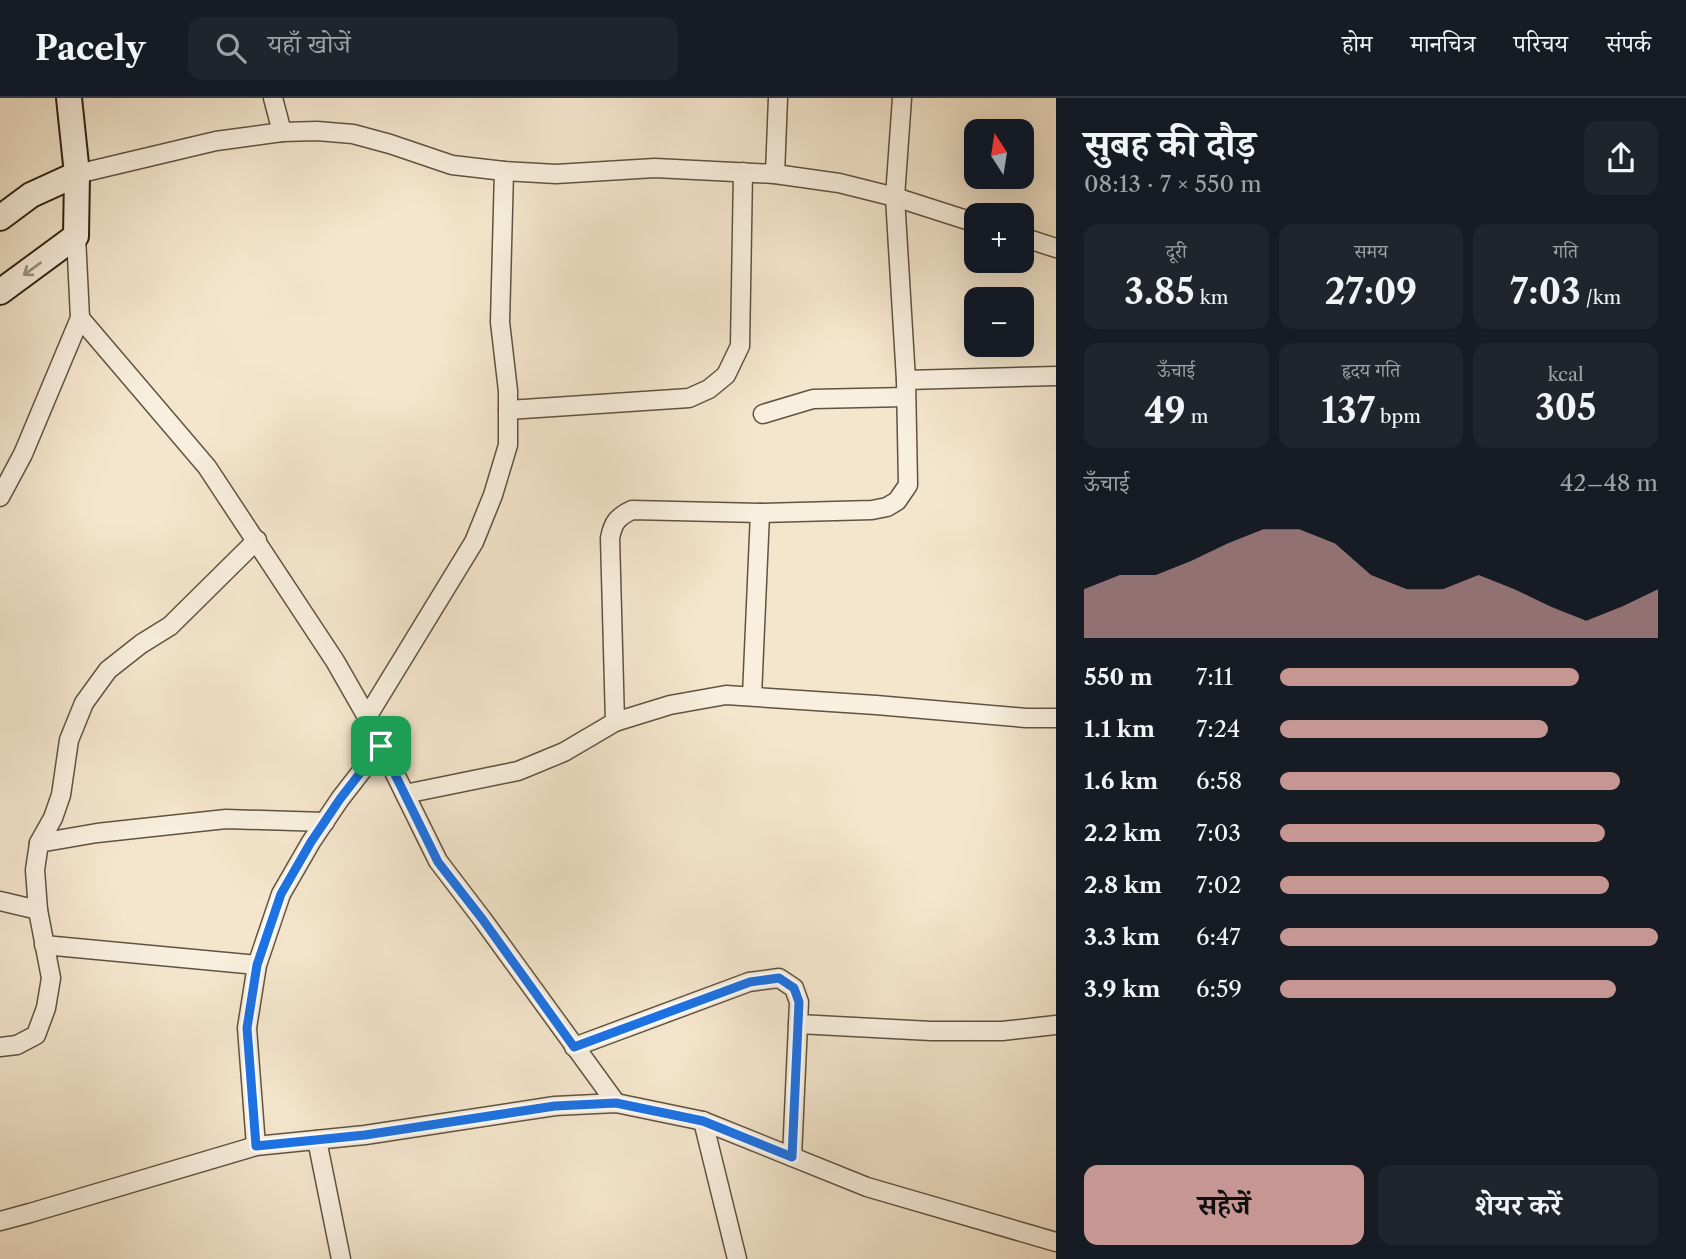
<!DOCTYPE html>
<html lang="hi">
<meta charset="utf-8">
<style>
:root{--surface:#171b24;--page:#20242c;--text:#f1f3f6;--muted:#9ea1a6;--line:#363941;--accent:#c59692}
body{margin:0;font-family:"Libre Caslon Text","Noto Serif Devanagari",serif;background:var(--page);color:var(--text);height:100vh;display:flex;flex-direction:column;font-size:26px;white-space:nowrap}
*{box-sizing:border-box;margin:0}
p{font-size:23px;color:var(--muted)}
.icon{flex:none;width:38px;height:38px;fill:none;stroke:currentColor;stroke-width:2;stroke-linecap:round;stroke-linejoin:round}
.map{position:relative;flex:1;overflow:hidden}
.details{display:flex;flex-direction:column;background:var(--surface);width:630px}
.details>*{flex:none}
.needle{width:46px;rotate:348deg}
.fabs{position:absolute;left:964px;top:21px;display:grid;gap:14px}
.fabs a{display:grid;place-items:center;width:70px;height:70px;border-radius:14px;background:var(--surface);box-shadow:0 7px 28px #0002;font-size:35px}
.pin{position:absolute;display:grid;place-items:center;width:60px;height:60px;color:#fff;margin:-30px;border-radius:14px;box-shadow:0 4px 10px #0006}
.round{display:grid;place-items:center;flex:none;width:74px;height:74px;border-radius:14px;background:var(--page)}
.head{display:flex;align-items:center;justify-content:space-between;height:119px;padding:0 28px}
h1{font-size:38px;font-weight:700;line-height:52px}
.stats{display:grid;grid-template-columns:repeat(3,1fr);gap:10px;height:119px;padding:7px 28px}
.stats div{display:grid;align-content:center;border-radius:14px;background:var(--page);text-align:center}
.stats b{font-size:35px;font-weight:700}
.stats small{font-size:19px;font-weight:400}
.stats p{font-size:19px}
.chart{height:196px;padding:14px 28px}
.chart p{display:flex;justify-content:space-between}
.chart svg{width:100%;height:126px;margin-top:7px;fill:var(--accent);opacity:.7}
.primary-button{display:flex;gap:14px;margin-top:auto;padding:14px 28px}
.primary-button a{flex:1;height:80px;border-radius:14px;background:var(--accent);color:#111;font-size:28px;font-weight:700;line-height:80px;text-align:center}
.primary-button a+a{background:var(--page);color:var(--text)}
ul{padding:0 28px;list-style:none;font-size:23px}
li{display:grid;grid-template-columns:112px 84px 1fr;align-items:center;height:52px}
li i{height:18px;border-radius:9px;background:var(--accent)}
header{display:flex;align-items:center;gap:42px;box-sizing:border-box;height:98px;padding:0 35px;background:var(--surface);border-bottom:2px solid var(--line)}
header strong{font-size:33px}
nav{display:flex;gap:38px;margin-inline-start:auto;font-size:24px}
.search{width:490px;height:63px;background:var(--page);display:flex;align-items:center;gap:18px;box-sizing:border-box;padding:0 24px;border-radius:14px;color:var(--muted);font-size:26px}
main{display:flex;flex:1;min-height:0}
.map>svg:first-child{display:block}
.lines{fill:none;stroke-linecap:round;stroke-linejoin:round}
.street-casing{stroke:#605340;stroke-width:21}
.secondary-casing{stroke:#2e2211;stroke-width:28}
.street{stroke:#f8efde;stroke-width:18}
.secondary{stroke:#f8efde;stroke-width:24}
.oneway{stroke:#9d9382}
.route-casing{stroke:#fff;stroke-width:14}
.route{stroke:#1a73e8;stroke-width:9}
</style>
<header>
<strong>Pacely</strong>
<div class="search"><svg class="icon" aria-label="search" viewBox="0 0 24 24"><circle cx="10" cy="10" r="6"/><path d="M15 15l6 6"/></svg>यहाँ खोजें</div>
<nav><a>होम</a><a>मानचित्र</a><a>परिचय</a><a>संपर्क</a></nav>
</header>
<main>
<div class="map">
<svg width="1056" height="1161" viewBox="0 0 1056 1161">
<rect width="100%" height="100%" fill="#f4e6cd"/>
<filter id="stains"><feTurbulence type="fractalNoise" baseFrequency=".00286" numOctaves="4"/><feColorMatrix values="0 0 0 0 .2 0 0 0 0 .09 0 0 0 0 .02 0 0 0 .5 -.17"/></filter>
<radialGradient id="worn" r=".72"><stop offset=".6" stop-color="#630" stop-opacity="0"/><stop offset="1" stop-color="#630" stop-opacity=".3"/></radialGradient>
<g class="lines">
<defs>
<g id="street">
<polyline points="273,0 282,34"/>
<polyline points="77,76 216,43 282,34 317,33 353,36 390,46 452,67 504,73 556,76 655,70 775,76 839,85 895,99 976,125"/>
<polyline points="775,76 778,0"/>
<polyline points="1022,139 1056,150"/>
<polyline points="80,220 207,369 335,563 367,619 438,763 483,822 616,1005"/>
<polyline points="906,282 1056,278"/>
<polyline points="508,312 689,300 709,291 726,277 740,248 743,74"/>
<polyline points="763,316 813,301 906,299"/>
<polyline points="0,399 23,356 80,220 76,138"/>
<polyline points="752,598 760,415"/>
<polyline points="367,619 474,444 493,397 508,347 508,293 500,224 504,73"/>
<path d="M615,624L610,440C613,425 617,419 632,412L760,415L872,412L887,409L897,403L908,387L906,282L895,99L902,0"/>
<polyline points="405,696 518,673 564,654 615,624 670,607 726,597 876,607 1026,620 1056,620"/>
<polyline points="39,745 97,735 226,721 325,724"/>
<polyline points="0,803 38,812"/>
<polyline points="44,847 257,867"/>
<polyline points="798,926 931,933 1002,933 1056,927"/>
<polyline points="0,949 17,947 36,937 46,910 51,880 38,812 35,772 39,745 53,720 61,697 69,642 84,605 108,572 141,546 170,528 257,442"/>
<polyline points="574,949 749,884 779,880 794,890 799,904 792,1059"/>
<polyline points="703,1023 737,1161"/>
<polyline points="317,1042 341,1161"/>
<polyline points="256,1048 247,930 257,867 281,796 311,744 340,701 381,648"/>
<polyline points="0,1123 30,1115 256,1048 365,1037 555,1008 616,1005 703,1023 867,1089 1056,1144"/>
</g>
<g id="secondary">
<polyline points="0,120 31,97 77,76"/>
<polyline points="0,194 76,138 77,76 69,0"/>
</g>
</defs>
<use href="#street" class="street-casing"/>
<use href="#secondary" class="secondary-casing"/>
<use href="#street" class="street"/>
<use href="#secondary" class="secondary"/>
</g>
<defs><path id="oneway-shaft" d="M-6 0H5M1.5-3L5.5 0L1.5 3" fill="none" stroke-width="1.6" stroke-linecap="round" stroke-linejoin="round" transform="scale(1.75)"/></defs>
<use class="oneway" href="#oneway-shaft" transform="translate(32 171) rotate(144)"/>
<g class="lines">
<defs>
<polygon id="route" points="381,648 438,764 483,822 574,949 750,884 779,880 794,890 799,904 792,1059 703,1023 616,1005 555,1008 365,1037 256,1048 247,930 257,867 281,796 311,744 340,701"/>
</defs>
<use href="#route" class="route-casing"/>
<use href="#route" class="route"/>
</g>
<rect width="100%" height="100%" filter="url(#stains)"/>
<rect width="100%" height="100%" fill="url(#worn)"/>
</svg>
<div class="fabs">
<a><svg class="needle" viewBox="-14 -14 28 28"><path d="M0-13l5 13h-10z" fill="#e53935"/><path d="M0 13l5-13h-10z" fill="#9ea1a6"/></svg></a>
<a>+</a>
<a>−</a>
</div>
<div class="pin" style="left:381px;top:648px;background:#1e9e55"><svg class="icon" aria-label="arrive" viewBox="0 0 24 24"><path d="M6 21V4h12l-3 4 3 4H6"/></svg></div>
</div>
<section class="details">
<div class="head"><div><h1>सुबह की दौड़</h1><p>08:13 · 7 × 550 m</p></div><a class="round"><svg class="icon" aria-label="share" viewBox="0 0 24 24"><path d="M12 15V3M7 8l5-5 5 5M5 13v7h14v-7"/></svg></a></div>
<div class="stats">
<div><p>दूरी</p><b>3.85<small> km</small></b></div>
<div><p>समय</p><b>27:09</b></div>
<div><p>गति</p><b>7:03<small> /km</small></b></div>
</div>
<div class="stats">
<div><p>ऊँचाई</p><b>49<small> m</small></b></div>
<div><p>हृदय गति</p><b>137<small> bpm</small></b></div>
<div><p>kcal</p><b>305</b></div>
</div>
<div class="chart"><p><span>ऊँचाई</span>42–48 m</p>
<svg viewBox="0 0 160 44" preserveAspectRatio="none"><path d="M0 44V27L10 22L20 22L30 17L40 11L50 6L60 6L70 11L80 22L90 27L100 27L110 22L120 27L130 33L140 38L150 33L160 27V44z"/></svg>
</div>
<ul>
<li><b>550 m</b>7:11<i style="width:79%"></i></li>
<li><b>1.1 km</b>7:24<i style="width:71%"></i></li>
<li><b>1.6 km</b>6:58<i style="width:90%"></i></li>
<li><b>2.2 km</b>7:03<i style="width:86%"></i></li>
<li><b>2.8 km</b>7:02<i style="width:87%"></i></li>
<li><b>3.3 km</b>6:47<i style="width:100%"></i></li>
<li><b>3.9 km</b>6:59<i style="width:89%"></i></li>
</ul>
<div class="primary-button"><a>सहेजें</a><a>शेयर करें</a></div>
</section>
</main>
